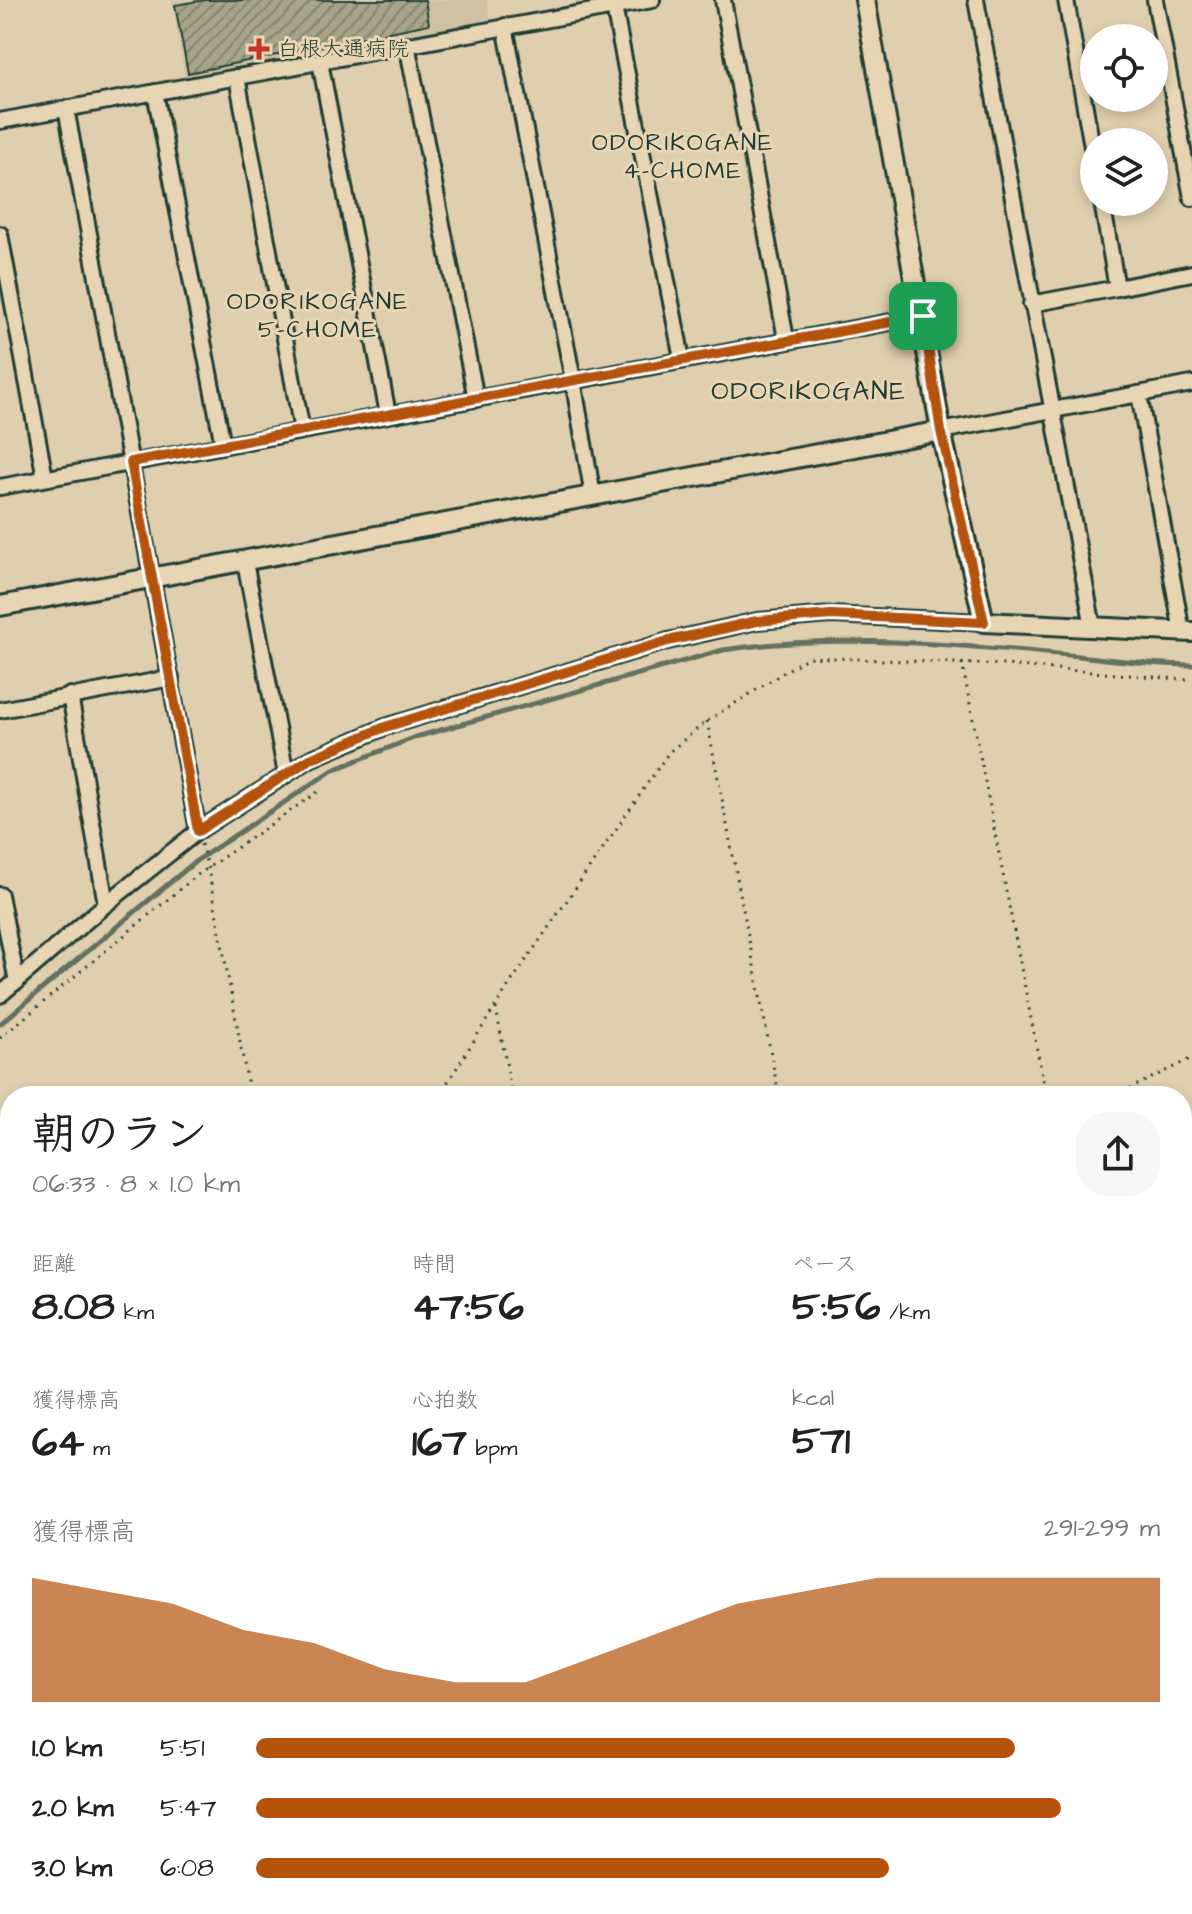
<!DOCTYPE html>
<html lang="ja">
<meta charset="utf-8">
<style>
:root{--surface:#fff;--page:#f6f6f6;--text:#222;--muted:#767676;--accent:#b45309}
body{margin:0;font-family:"Architects Daughter","Klee One",sans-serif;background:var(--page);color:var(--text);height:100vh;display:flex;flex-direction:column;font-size:30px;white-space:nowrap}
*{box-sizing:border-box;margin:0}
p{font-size:26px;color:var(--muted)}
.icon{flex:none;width:44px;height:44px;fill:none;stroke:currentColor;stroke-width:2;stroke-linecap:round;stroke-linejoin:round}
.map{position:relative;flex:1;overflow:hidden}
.sheet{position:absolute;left:0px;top:1086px;width:1192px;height:828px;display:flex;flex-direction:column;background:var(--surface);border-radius:32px 32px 0 0;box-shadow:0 4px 12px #0003}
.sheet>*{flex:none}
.buttons{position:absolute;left:1080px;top:24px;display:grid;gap:16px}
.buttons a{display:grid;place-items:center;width:88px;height:88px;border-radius:50%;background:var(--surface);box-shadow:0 4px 12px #0003;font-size:40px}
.pin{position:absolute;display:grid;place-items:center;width:68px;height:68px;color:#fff;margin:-34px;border-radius:16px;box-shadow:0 4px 12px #0006}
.round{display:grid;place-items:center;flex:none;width:84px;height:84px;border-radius:32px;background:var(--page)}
.headline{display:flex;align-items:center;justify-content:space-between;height:136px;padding:0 32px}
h1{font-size:44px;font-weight:700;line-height:60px}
.stats{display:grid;grid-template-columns:repeat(3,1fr);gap:12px;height:136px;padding:8px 32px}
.stats div{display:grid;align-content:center}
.stats b{font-size:40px;font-weight:700}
.stats small{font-size:22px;font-weight:400}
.stats p{font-size:22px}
.chart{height:224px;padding:16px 32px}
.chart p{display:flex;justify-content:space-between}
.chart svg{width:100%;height:144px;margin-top:8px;fill:var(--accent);opacity:.7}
ul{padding:0 32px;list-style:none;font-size:26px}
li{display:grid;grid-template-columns:128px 96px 1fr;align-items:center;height:60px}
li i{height:20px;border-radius:10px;background:var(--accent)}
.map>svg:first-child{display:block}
.built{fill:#cfc2a3}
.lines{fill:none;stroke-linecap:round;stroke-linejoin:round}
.stream{stroke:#63715f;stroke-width:5}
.river{stroke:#91937c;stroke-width:28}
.building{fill:url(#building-hatch);stroke:#1f3d34;stroke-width:2}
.minor-casing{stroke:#1f3d34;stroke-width:20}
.tertiary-casing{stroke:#1f3d34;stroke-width:24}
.path{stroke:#1f3d34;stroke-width:3;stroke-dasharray:2 6;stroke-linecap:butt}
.minor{stroke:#e8d5b3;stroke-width:14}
.tertiary{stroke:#e8d5b3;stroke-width:18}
.route-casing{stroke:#fff;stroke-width:16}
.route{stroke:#b45309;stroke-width:10}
.poi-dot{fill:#c8321e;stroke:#e8d5b3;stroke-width:3}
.labels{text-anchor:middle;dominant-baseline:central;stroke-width:6;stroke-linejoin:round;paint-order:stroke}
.poi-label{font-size:22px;fill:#1f3d34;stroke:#e8d5b3;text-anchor:start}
.neighbourhood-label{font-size:24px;letter-spacing:2px;fill:#1f3d34;stroke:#e8d5b3}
.quarter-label{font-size:26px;letter-spacing:2px;fill:#1f3d34;stroke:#e8d5b3}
</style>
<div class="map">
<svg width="1192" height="1914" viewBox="0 0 1192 1914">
<defs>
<pattern id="building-hatch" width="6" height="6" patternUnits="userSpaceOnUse" patternTransform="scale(2)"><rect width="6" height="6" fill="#a7a48a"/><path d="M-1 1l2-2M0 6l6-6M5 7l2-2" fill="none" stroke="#878772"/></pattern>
</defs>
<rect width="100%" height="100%" fill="#e0cfae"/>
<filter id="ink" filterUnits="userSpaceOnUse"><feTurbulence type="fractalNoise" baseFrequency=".0125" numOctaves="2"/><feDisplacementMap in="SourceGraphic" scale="16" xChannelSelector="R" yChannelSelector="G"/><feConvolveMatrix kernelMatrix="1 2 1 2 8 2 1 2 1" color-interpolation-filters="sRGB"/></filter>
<g filter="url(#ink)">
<polygon class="built" points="172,0 487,0 491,20 185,78"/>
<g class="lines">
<path class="stream" d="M0,1024L196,861L333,770L416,737L723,650C833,633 948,644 1058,654C1102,658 1147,665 1192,665"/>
<g class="river">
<polyline points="1182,1543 1192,1538"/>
<polyline points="579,1914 591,1904"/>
</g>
</g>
<polygon class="building" points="204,0 425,0 429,24 188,73 175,5"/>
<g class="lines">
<defs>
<g id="minor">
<polyline points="723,0 786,339"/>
<polyline points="976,0 1093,627"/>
<polyline points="1066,0 1094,158"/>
<polyline points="1155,0 1192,198"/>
<polyline points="614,7 682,359"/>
<polyline points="505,26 573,380 593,496"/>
<polyline points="407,44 476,399"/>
<polyline points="320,62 388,414"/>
<polyline points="237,77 302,431"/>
<polyline points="155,92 223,445"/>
<polyline points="66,108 198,831"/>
<polyline points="0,121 652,0"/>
<polyline points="1102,202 1117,288 1192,273"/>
<polyline points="0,234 45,478"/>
<polyline points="1031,304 1117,288"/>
<polyline points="1139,394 1182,632"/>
<polyline points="941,431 1192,384"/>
<polyline points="0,487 923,316"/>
<polyline points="245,562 286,774"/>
<polyline points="70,695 106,904"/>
<polyline points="0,710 171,678"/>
<polyline points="0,895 17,982"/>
<polyline points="0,995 106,904 198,831 310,759 385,727 668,641 757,621 831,615 984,622"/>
<polyline points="1182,1477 1192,1471"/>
<polyline points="467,1914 482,1904"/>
</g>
<g id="tertiary">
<polyline points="865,0 941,431 984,622 1192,632"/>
<polyline points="0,606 941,431"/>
</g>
</defs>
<use href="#minor" class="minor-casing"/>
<use href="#tertiary" class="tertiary-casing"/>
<g class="path">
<polyline points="962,663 1046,1096"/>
<polyline points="707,721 779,1096"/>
<polyline points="201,844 208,868 250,1096"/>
<polyline points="496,1008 512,1096"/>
<polyline points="0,1038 196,876 319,791"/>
<polyline points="439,1096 509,985 669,752 707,721 808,657 1005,665 1192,680"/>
<polyline points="1115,1096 1192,1058"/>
<polyline points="0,1177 10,1232"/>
<polyline points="1182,1579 1192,1573"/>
<polyline points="0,1689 10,1679"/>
<polyline points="1182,1714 1192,1764"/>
<polyline points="137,1904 139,1914"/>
<polyline points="401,1904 403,1914"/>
<polyline points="684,1904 686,1914"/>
<polyline points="949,1904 950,1914"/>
<polyline points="623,1914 636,1904"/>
</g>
<use href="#minor" class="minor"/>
<use href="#tertiary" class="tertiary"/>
</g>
</g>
<g class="lines" filter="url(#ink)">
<defs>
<polygon id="route" points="923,316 941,431 984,622 831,615 757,621 668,641 385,727 310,759 198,831 131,462"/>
</defs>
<use href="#route" class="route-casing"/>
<use href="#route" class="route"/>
</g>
<path class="poi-dot" d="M255 37h8v8h8v8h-8v8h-8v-8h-8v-8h8z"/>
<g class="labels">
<g class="poi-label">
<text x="277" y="49">白根大通病院</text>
</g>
<g class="neighbourhood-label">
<text x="683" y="143">ODORIKOGANE<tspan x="683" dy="28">4-CHOME</tspan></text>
<text x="318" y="302">ODORIKOGANE<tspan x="318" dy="28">5-CHOME</tspan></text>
</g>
<g class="quarter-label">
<text x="809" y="391">ODORIKOGANE</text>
</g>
</g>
</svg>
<div class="buttons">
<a><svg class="icon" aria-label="locate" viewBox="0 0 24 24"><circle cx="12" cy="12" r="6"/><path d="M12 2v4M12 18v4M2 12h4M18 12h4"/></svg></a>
<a><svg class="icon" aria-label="layers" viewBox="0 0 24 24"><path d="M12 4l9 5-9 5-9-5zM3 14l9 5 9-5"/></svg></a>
</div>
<div class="pin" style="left:923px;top:316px;background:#1e9e55"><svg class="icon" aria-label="arrive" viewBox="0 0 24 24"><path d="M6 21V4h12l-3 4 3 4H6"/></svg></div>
<section class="sheet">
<div class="headline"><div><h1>朝のラン</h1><p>06:33 · 8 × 1.0 km</p></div><a class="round"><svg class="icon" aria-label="share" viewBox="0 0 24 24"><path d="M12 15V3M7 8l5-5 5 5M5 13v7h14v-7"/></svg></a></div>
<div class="stats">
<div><p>距離</p><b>8.08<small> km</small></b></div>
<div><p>時間</p><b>47:56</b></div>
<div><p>ペース</p><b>5:56<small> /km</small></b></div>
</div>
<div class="stats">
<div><p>獲得標高</p><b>64<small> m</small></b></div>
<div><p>心拍数</p><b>167<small> bpm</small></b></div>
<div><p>kcal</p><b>571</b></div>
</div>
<div class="chart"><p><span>獲得標高</span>291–299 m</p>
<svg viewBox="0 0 160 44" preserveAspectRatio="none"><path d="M0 44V6L10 10L20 14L30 22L40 26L50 34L60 38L70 38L80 30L90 22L100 14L110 10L120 6L130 6L140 6L150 6L160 6V44z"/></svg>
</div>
<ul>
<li><b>1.0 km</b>5:51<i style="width:84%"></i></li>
<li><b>2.0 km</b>5:47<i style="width:89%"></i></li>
<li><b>3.0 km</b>6:08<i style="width:70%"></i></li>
</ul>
</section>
</div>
